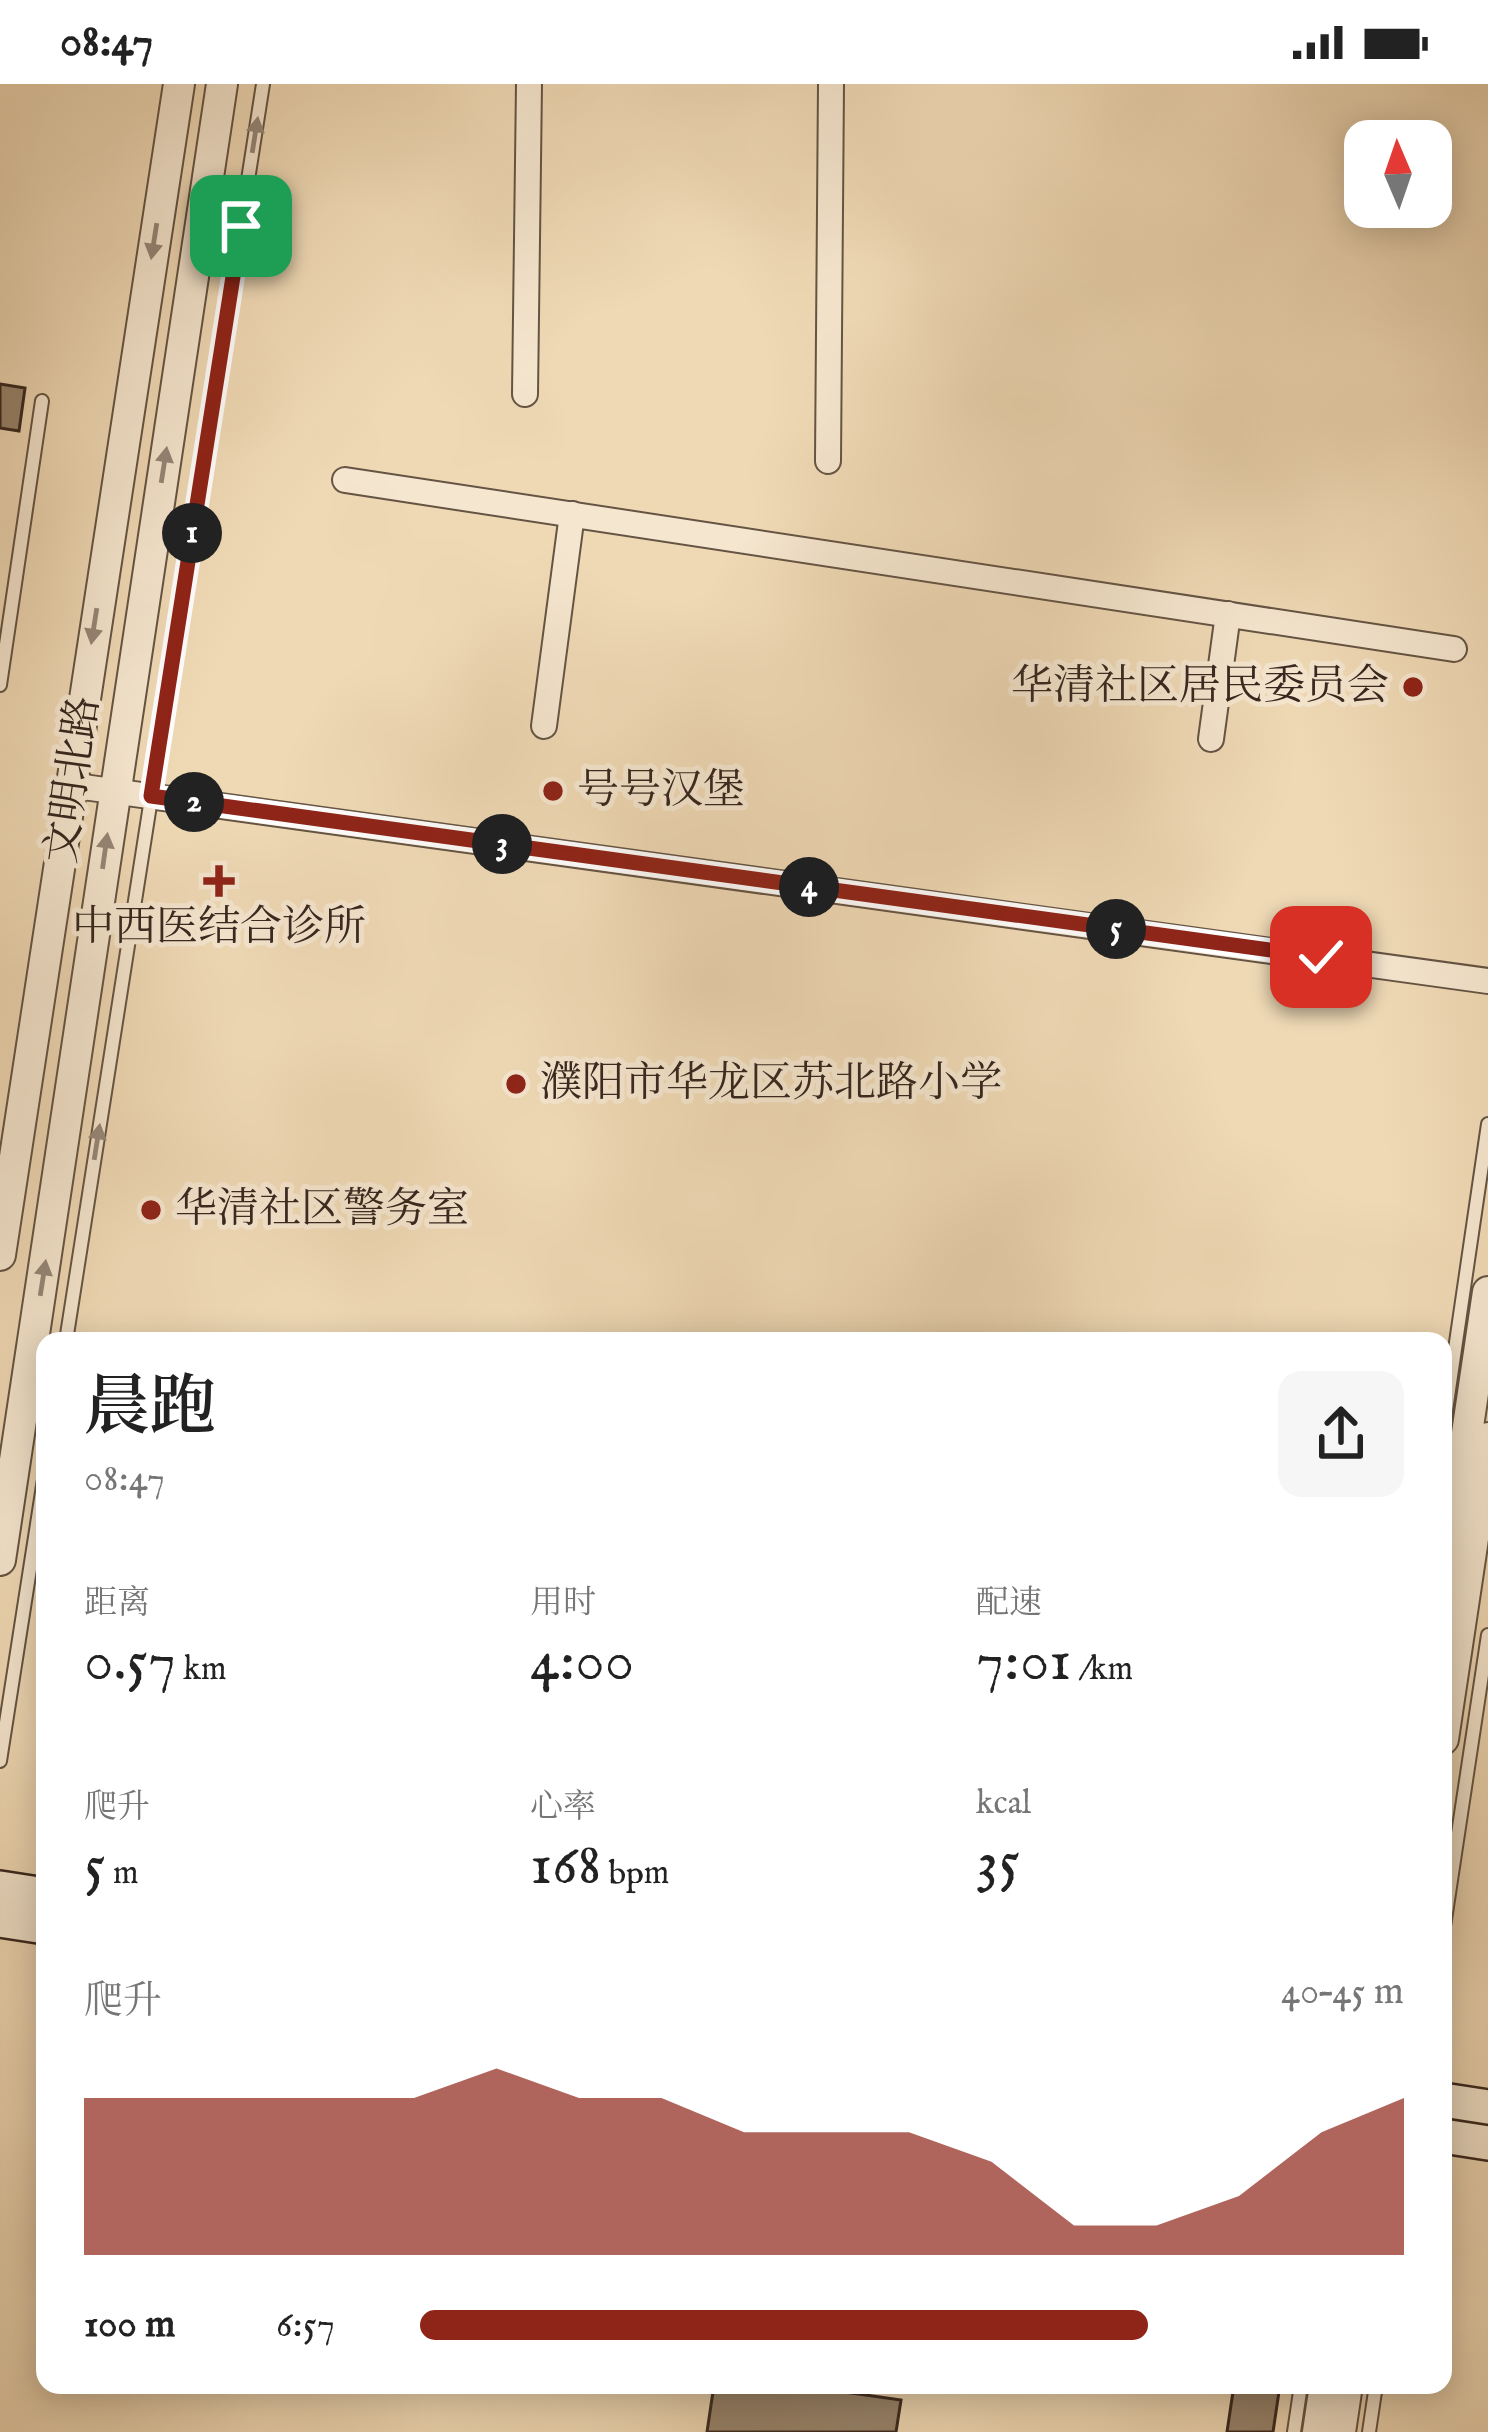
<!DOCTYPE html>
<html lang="zh">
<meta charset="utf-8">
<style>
:root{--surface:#fff;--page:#f6f6f6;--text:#222;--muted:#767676;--accent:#8f2418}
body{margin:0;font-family:"IM FELL English","Noto Serif SC",serif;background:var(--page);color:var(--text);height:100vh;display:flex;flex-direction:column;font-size:45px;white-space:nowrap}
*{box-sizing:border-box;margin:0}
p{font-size:39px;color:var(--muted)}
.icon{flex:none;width:66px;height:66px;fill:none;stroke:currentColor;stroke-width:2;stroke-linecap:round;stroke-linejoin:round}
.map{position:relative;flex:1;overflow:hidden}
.side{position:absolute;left:36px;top:1248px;width:1416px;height:1062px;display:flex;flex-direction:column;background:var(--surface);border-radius:24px;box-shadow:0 6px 30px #0003}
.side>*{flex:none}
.needle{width:78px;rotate:358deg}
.controls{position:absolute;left:1344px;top:36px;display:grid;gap:24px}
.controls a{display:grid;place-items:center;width:108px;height:108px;border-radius:24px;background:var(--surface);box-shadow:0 6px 30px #0003;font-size:60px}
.pin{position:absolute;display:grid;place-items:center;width:102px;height:102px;color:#fff;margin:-51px;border-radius:24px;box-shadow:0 6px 18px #0006}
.km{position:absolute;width:60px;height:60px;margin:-30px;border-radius:50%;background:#222;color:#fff;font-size:33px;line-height:60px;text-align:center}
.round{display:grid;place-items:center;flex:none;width:126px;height:126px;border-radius:24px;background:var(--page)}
.overview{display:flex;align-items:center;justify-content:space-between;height:204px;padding:0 48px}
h1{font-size:66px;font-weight:600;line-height:90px}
.figures{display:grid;grid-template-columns:repeat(3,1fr);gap:18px;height:204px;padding:12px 48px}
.figures div{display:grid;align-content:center}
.figures b{font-size:60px;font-weight:600}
.figures small{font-size:33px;font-weight:400}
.figures p{font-size:33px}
.chart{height:336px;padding:24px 48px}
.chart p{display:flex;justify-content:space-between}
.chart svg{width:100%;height:216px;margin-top:12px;fill:var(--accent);opacity:.7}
ul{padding:0 48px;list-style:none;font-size:39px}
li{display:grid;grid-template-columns:192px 144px 1fr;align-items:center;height:90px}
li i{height:30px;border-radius:15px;background:var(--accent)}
.status{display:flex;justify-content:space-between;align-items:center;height:84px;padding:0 60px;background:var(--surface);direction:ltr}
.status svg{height:33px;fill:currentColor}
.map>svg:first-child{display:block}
.building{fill:#97846d;stroke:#37271f;stroke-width:3}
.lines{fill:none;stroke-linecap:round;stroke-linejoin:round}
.service-casing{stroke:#655444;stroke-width:16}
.minor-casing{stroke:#655444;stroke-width:28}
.tertiary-casing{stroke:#655444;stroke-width:34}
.secondary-casing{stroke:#37271f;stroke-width:38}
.service{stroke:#f5e6cf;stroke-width:12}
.minor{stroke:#f5e6cf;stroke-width:24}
.tertiary{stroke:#f5e6cf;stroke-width:30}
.secondary{stroke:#f5e6cf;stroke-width:33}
.oneway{fill:#968677}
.route-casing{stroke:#fff;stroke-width:24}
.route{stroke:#8f2418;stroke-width:15}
.poi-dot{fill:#8f2418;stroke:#f5e6cf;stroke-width:4.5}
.labels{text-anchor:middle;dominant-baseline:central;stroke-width:10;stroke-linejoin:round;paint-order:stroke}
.poi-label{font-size:42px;fill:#37271f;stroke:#f5e6cf;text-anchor:start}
.street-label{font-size:42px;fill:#37271f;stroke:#f5e6cf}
</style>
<div class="status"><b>08:47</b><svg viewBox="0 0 49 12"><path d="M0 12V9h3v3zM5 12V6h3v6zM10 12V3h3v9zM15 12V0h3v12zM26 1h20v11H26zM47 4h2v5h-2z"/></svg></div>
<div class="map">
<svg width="1488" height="2348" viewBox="0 0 1488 2348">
<rect width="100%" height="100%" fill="#efd9b5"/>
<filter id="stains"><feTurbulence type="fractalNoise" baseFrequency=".00167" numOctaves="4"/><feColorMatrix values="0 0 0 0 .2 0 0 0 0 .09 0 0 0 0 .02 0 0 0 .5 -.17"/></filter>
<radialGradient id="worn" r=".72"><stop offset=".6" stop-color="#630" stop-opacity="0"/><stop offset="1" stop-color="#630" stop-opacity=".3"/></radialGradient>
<g class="building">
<polygon points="0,300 25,304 19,347 0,344"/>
<polygon points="714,2301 795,2301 901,2316 896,2348 707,2348"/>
<polygon points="1234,2301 1280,2301 1273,2348 1227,2348"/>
</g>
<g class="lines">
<defs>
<g id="service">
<polyline points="0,601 42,317"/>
<polyline points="66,1257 263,0"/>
<polyline points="1443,1347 1488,1040"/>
<polyline points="0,1677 45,1389"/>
<polyline points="1443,1849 1488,1551"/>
<polyline points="1294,2348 1301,2301"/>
<polyline points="1369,2348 1376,2301"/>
</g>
<g id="minor">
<polyline points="525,310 529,0"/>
<polyline points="828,377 831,0"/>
<polyline points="345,396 1454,565"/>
<polyline points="544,642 572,430"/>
<polyline points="1211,655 1228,530"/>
<polyline points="69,701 1488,897"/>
</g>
<g id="tertiary">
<polyline points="0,1171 179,0"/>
<polyline points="0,1476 222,0"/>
<polyline points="1443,1511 1488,1208"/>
<polyline points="1443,1655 1488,1354"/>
<polyline points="1318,2348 1325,2301"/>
<polyline points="1340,2348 1347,2301"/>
</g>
<g id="secondary">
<polyline points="0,1804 45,1811"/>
<polyline points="0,1836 45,1843"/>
<polyline points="1443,2016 1488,2023"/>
<polyline points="1443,2052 1488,2059"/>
</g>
</defs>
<use href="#service" class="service-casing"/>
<use href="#minor" class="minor-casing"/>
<use href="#tertiary" class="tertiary-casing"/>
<use href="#secondary" class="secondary-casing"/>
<use href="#service" class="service"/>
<use href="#minor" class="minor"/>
<use href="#tertiary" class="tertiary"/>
<use href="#secondary" class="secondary"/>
</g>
<defs><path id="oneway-solid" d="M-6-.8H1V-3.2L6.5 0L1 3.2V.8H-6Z" transform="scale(3)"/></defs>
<g class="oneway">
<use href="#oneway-solid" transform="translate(255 51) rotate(-81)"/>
<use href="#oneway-solid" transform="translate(154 157) rotate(99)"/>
<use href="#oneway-solid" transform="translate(164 381) rotate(-81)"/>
<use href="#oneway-solid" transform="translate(94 542) rotate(99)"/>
<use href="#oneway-solid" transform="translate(105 767) rotate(-82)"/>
<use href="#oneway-solid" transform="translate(97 1058) rotate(-81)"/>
<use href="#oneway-solid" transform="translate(43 1194) rotate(-81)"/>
</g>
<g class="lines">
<defs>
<polyline id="route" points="241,142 151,712 1321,873"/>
</defs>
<use href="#route" class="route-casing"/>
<use href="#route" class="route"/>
</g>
<g class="poi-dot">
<circle cx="1413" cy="603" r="12"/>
<circle cx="553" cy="707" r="12"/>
<path d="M213 779h12v12h12v12h-12v12h-12v-12h-12v-12h12z"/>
<circle cx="516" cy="1000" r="12"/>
<circle cx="151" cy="1126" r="12"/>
</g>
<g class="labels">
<g class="poi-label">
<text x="1389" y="603" text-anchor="end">华清社区居民委员会</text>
<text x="577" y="707">号号汉堡</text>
<text x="219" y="844" text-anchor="middle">中西医结合诊所</text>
<text x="540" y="1000">濮阳市华龙区苏北路小学</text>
<text x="175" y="1126">华清社区警务室</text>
</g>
<g class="street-label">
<text transform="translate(74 696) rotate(-82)">文明北路</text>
</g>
</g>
<rect width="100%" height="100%" filter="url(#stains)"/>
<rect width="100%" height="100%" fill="url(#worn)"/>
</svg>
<div class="controls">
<a><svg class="needle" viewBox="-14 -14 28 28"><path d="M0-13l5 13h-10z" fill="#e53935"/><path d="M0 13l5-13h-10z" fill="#767676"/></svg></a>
</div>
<div class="pin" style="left:241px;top:142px;background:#1e9e55"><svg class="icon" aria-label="arrive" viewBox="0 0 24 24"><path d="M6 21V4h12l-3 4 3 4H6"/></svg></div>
<div class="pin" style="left:1321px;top:873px;background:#d93025"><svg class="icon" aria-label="check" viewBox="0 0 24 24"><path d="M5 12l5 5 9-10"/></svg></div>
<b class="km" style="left:192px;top:449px">1</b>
<b class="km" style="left:194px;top:718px">2</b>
<b class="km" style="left:502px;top:760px">3</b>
<b class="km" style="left:809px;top:803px">4</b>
<b class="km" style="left:1116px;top:845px">5</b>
<section class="side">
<div class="overview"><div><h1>晨跑</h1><p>08:47</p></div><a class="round"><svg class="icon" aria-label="share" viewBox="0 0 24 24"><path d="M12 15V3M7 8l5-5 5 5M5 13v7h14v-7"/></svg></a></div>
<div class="figures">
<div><p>距离</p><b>0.57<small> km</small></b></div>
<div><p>用时</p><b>4:00</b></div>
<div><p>配速</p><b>7:01<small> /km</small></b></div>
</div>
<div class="figures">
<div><p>爬升</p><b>5<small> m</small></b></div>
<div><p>心率</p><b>168<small> bpm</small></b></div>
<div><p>kcal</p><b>35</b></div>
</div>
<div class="chart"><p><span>爬升</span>40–45 m</p>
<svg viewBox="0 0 160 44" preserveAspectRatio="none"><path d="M0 44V12L10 12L20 12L30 12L40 12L50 6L60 12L70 12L80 19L90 19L100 19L110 25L120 38L130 38L140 32L150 19L160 12V44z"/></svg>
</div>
<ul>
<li><b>100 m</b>6:57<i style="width:74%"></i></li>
</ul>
</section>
</div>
